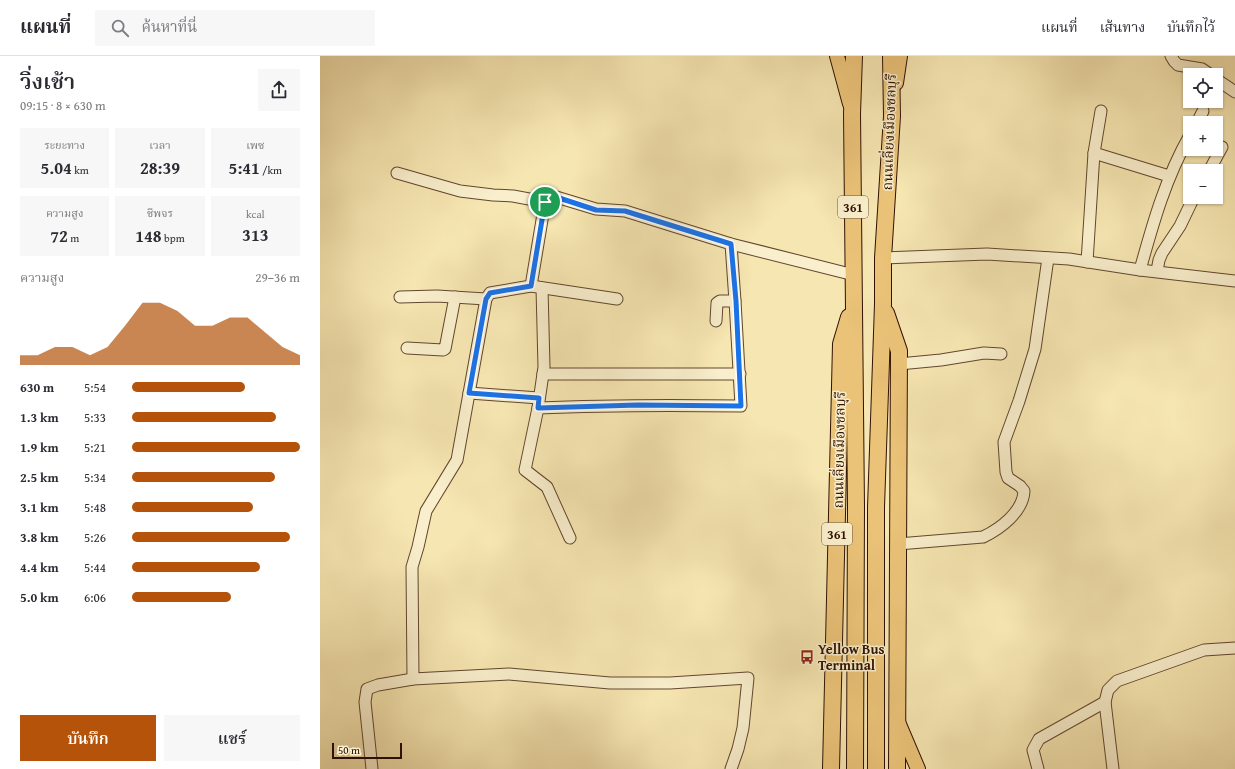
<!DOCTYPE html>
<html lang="th">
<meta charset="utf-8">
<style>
:root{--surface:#fff;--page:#f7f7f7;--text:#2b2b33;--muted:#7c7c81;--line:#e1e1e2;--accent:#b45309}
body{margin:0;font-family:"Gentium Book Plus","Noto Serif Thai",serif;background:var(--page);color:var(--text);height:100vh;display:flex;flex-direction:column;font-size:15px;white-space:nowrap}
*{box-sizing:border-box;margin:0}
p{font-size:13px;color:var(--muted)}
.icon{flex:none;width:22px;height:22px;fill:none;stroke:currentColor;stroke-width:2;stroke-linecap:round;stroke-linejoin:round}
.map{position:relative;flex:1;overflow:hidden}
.panel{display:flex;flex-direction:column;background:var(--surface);width:320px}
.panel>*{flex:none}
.fabs{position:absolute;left:863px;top:12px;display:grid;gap:8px}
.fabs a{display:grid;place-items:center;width:40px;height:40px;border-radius:0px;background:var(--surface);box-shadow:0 1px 3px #0004;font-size:20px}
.scale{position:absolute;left:12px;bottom:10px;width:70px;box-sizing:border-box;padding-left:4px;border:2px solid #301103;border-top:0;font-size:11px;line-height:14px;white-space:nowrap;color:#301103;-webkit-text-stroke:3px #f9efcc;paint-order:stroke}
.pin{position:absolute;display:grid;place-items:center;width:34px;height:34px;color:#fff;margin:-17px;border:2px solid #fff;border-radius:50%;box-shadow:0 1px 4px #0007}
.round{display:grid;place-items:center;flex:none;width:42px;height:42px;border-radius:0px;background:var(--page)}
.head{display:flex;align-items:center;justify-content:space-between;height:68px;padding:0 20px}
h1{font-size:22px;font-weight:600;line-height:30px}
.figures{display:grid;grid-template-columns:repeat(3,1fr);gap:6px;height:68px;padding:4px 20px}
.figures div{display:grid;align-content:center;border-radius:0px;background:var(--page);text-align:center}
.figures b{font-size:17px;font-weight:600}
.figures small{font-size:11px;font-weight:400}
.figures p{font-size:11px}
.chart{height:112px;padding:8px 20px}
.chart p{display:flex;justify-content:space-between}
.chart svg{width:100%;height:72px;margin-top:4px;fill:var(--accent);opacity:.7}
.primary-button{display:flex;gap:8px;margin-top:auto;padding:8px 20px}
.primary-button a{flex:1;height:46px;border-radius:0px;background:var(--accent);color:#fff;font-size:16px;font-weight:600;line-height:46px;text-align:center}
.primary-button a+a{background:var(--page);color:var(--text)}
ul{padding:0 20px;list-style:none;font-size:13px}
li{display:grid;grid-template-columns:64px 48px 1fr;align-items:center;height:30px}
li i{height:10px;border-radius:5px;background:var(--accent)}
header{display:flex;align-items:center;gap:24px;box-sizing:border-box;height:56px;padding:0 20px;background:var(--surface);border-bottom:1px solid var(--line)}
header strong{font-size:19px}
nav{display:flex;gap:22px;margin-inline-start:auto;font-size:14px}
.search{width:280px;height:36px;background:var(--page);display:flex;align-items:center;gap:10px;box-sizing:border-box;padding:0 14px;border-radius:0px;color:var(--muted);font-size:15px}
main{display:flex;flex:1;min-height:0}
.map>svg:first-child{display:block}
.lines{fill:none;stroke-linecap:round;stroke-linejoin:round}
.minor-casing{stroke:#62462e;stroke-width:13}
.major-casing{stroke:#301103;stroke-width:16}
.highway-casing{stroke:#301103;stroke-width:18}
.minor{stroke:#f9efcc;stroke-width:11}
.major{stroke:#ebc378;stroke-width:14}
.highway{stroke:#ebc378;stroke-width:16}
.route-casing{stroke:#fff;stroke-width:8}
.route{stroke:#1a73e8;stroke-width:5}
.labels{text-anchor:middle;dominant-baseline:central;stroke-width:3;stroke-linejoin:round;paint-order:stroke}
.shield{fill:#f9efcc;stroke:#6c543f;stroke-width:1}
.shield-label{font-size:13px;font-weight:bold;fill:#301103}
.street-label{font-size:14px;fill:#301103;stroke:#f9efcc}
.poi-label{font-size:14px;font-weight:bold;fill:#301103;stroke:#f9efcc;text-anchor:start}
</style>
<header>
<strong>แผนที่</strong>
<div class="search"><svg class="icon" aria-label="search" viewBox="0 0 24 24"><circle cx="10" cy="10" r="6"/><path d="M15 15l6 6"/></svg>ค้นหาที่นี่</div>
<nav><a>แผนที่</a><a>เส้นทาง</a><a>บันทึกไว้</a></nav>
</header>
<main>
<section class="panel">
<div class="head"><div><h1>วิ่งเช้า</h1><p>09:15 · 8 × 630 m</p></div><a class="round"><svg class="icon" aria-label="share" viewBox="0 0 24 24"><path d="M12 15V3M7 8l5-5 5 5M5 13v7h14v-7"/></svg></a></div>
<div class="figures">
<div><p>ระยะทาง</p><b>5.04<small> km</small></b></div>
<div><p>เวลา</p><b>28:39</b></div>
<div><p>เพซ</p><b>5:41<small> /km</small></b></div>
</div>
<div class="figures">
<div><p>ความสูง</p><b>72<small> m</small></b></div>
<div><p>ชีพจร</p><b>148<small> bpm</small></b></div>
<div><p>kcal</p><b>313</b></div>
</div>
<div class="chart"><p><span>ความสูง</span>29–36 m</p>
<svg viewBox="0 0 160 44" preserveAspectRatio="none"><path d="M0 44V38L10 38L20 33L30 33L40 38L50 33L60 20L70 6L80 6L90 11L100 20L110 20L120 15L130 15L140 24L150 33L160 38V44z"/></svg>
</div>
<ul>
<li><b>630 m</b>5:54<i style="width:67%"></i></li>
<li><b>1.3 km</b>5:33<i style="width:86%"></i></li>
<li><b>1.9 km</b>5:21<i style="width:100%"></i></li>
<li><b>2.5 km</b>5:34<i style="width:85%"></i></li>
<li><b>3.1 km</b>5:48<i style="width:72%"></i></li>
<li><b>3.8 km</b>5:26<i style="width:94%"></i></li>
<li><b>4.4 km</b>5:44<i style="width:76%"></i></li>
<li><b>5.0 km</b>6:06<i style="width:59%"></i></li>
</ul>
<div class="primary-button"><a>บันทึก</a><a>แชร์</a></div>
</section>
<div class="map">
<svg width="915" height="713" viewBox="0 0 915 713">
<rect width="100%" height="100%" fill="#f6e6b1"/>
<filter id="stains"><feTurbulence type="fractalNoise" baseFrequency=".005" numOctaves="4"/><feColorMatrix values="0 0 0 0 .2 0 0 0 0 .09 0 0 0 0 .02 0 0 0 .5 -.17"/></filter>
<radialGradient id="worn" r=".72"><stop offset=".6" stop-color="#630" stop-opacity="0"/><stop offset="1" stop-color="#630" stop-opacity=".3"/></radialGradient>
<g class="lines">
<defs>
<g id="minor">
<polyline points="851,0 854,5 858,9 882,13 891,19"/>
<polyline points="896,23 915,36"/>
<polyline points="781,55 774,97 849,120"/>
<polyline points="877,67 883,55"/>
<polyline points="889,115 902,91"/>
<polyline points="77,117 140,135 173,139 193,140 225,146"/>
<polyline points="563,202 667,198 749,203 820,214 915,225"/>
<polyline points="767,206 774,97"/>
<path d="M820,214C833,167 846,121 870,79"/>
<polyline points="837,215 839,204 842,197 860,170 874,141"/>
<polyline points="211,230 225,146 233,140 276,153 305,155 411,188 534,219"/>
<polyline points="222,232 224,311 218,352 205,414 227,431 250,482"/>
<polyline points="80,241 117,240 166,243"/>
<polyline points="396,265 397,247 400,245 415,245"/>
<polyline points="87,292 123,294 125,293 135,241"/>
<polyline points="579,308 621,304 664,297 681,298"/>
<polyline points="223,318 420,318"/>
<polyline points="149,337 219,342"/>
<path d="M218,352C286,349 353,349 421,350L415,245L411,188"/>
<path d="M578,488L663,481C680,473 703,456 704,435L700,430L688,422L686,416L684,386L699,345L715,293L728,202"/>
<polyline points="93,623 92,511 98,491 106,455 137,404 166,243 170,237 211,230 297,243"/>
<polyline points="52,713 45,646 47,633 58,629 93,623 189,618 290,627 350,627 428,622 423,672 418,693 411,713"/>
<polyline points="718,713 713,694 719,683 785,646"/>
<polyline points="793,713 785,646 788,634 797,625 884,594 915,592"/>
</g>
<g id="major">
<polyline points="517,0 530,48"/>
<polyline points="576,27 580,0"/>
<polyline points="578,666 598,713"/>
</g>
<g id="highway">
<polyline points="534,0 532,58 536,450 535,713"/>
<polyline points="566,257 579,295 577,713"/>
<polyline points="511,713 521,288 529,261"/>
<polyline points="556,713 556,451 563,248 563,202 572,60 571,0"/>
</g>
</defs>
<use href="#minor" class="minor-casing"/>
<use href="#major" class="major-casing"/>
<use href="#highway" class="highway-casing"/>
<use href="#minor" class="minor"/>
<use href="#major" class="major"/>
<use href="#highway" class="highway"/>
</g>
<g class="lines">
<defs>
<polygon id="route" points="233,140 276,154 305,155 411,188 416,245 421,350 318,349 218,352 219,342 149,337 166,243 170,237 211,230 225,146"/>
</defs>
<use href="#route" class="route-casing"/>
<use href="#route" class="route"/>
</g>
<defs>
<symbol id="bus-bare" viewBox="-9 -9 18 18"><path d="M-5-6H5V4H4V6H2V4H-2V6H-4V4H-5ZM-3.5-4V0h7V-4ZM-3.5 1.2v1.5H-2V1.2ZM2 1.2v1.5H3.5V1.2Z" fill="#8f2418" stroke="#f9efcc" stroke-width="2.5" paint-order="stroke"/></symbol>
</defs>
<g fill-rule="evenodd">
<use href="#bus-bare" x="477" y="591" width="20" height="20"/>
</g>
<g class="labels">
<g class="shield">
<rect x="518" y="140" width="30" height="22" rx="3"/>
<rect x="502" y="467" width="30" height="22" rx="3"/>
</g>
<g class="shield-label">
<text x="533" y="151">361</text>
<text x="517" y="478">361</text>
</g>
<g class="street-label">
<text transform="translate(569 76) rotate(-88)">ถนนเลี่ยงเมืองชลบุรี</text>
<text transform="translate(519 394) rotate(-89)">ถนนเลี่ยงเมืองชลบุรี</text>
</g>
<g class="poi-label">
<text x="498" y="593">Yellow Bus<tspan x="498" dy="16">Terminal</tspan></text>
</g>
</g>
<rect width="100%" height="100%" filter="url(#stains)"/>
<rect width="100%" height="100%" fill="url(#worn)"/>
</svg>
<div class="fabs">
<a><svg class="icon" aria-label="locate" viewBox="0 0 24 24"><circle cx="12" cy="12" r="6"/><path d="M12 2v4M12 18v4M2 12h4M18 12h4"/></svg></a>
<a>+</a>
<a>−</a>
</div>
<div class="scale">50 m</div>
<div class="pin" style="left:225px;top:146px;background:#1e9e55"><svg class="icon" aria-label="arrive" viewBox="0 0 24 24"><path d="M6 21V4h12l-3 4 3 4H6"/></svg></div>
</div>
</main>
